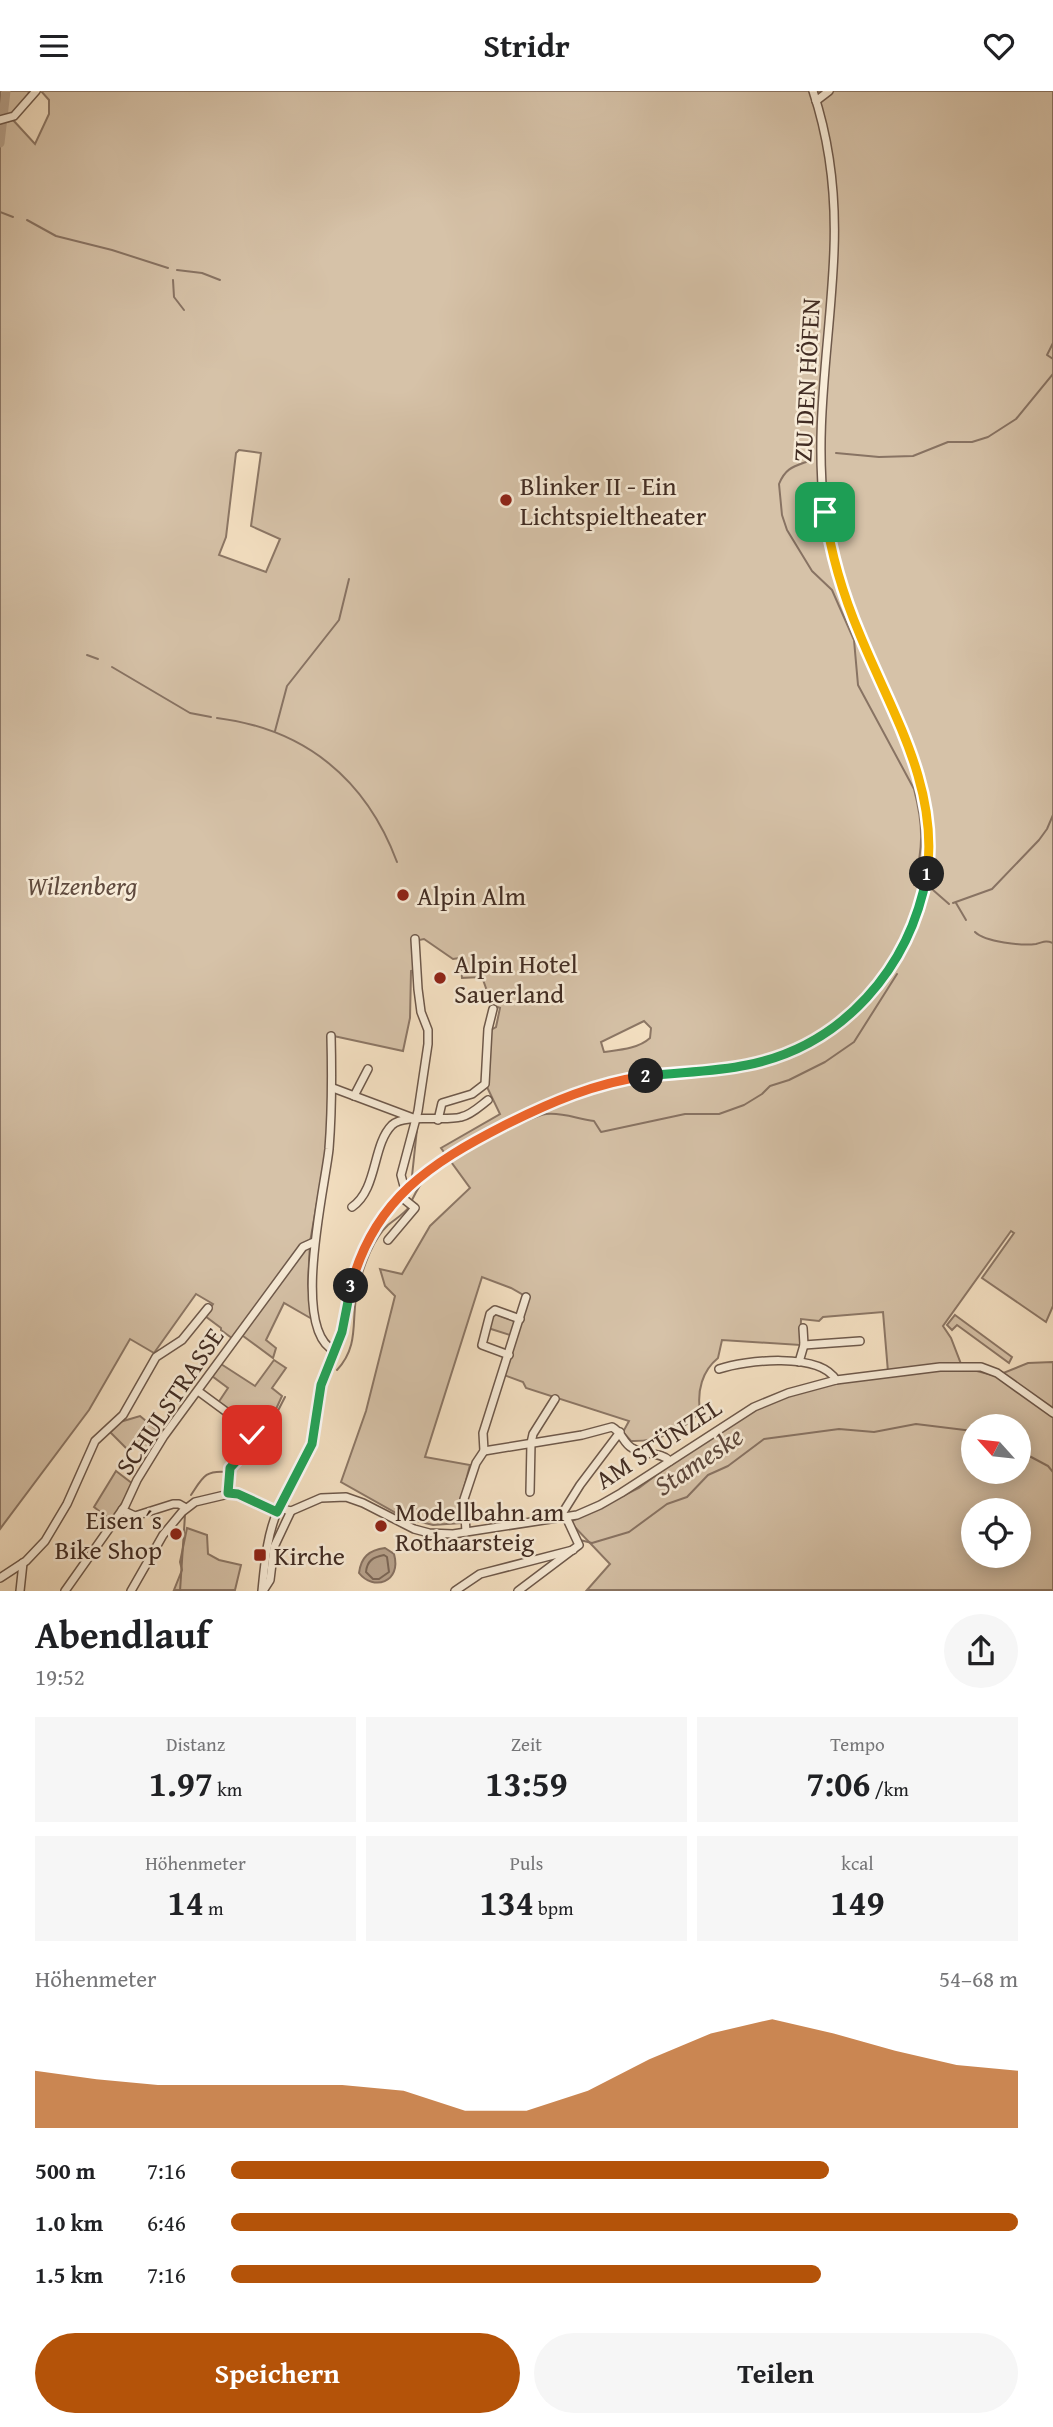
<!DOCTYPE html>
<html lang="de">
<meta charset="utf-8">
<style>
:root{--surface:#fff;--page:#f6f6f6;--text:#202124;--muted:#757577;--accent:#b45309}
body{margin:0;font-family:"Gentium Book Plus",serif;background:var(--page);color:var(--text);height:100vh;display:flex;flex-direction:column;font-size:26px;white-space:nowrap}
*{box-sizing:border-box;margin:0}
p{font-size:23px;color:var(--muted)}
.icon{flex:none;width:38px;height:38px;fill:none;stroke:currentColor;stroke-width:2;stroke-linecap:round;stroke-linejoin:round}
.map{position:relative;height:1500px;overflow:hidden}
.sheet{display:flex;flex-direction:column;background:var(--surface);flex:1}
.sheet>*{flex:none}
.needle{width:46px;rotate:297deg}
.controls{position:absolute;left:961px;top:1323px;display:grid;gap:14px}
.controls a{display:grid;place-items:center;width:70px;height:70px;border-radius:50%;background:var(--surface);box-shadow:0 4px 18px #0003;font-size:35px}
.pin{position:absolute;display:grid;place-items:center;width:60px;height:60px;color:#fff;margin:-30px;border-radius:14px;box-shadow:0 4px 10px #0006}
.km{position:absolute;width:35px;height:35px;margin:-18px;border-radius:50%;background:#222;color:#fff;font-size:19px;line-height:35px;text-align:center}
.round{display:grid;place-items:center;flex:none;width:74px;height:74px;border-radius:37px;background:var(--page)}
.head{display:flex;align-items:center;justify-content:space-between;height:119px;padding:0 35px}
h1{font-size:38px;font-weight:700;line-height:52px}
.metrics{display:grid;grid-template-columns:repeat(3,1fr);gap:10px;height:119px;padding:7px 35px}
.metrics div{display:grid;align-content:center;border-radius:0px;background:var(--page);text-align:center}
.metrics b{font-size:35px;font-weight:700}
.metrics small{font-size:19px;font-weight:400}
.metrics p{font-size:19px}
.chart{height:196px;padding:14px 35px}
.chart p{display:flex;justify-content:space-between}
.chart svg{width:100%;height:126px;margin-top:7px;fill:var(--accent);opacity:.7}
.action{display:flex;gap:14px;margin-top:auto;padding:14px 35px}
.action a{flex:1;height:80px;border-radius:42px;background:var(--accent);color:#fff;font-size:28px;font-weight:700;line-height:80px;text-align:center}
.action a+a{background:var(--page);color:var(--text)}
ul{padding:0 35px;list-style:none;font-size:23px}
li{display:grid;grid-template-columns:112px 84px 1fr;align-items:center;height:52px}
li i{height:18px;border-radius:9px;background:var(--accent)}
header{display:flex;justify-content:space-between;align-items:center;height:91px;padding:0 35px;background:var(--surface);font-size:32px;font-weight:700}
.map>svg:first-child{display:block}
.green{fill:#d6c2a8;stroke:#8c7766;stroke-width:2;fill-rule:evenodd}
.water{fill:#b8a38d;stroke:#887363;stroke-width:2}
.lines{fill:none;stroke-linecap:round;stroke-linejoin:round}
.shore{stroke:#7c6858;stroke-width:2}
.stream{stroke:#887363;stroke-width:2}
.river{stroke:#b8a38d;stroke-width:9}
.minor-casing{stroke:#6e594b;stroke-width:10}
.minor{stroke:#f8ecd8;stroke-width:7}
.split-1-casing{stroke:#fff;stroke-width:14}
.split-2-casing{stroke:#fff;stroke-width:14}
.split-3-casing{stroke:#fff;stroke-width:14}
.split-4-casing{stroke:#fff;stroke-width:14}
.split-1{stroke:#f5b400;stroke-width:9}
.split-2{stroke:#22a559;stroke-width:9}
.split-3{stroke:#f0652b;stroke-width:9}
.split-4{stroke:#22a559;stroke-width:9}
.poi-dot{fill:#8f2418;stroke:#f8ecd8;stroke-width:2.5}
.labels{text-anchor:middle;dominant-baseline:central;stroke-width:5;stroke-linejoin:round;paint-order:stroke}
.street-label{font-size:26px;fill:#412c23;stroke:#f8ecd8}
.poi-label{font-size:26px;fill:#412c23;stroke:#f8ecd8;text-anchor:start}
.park-label{font-size:26px;font-style:italic;fill:#5f4a3e;stroke:#f8ecd8}
.water-label{font-size:28px;font-style:italic;fill:#5f4a3e;stroke:#f8ecd8}
</style>
<header><svg class="icon" aria-label="menu" viewBox="0 0 24 24"><path d="M4 6h16M4 12h16M4 18h16"/></svg>Stridr<svg class="icon" aria-label="heart" viewBox="0 0 24 24"><path d="M12 20l-8-8c-3-5 5-10 8-4 3-6 11-1 8 4z"/></svg></header>
<div class="map">
<svg width="1053" height="1500" viewBox="0 0 1053 1500">
<rect width="100%" height="100%" fill="#f5e1c3"/>
<filter id="stains"><feTurbulence type="fractalNoise" baseFrequency=".00286" numOctaves="4"/><feColorMatrix values="0 0 0 0 .2 0 0 0 0 .09 0 0 0 0 .02 0 0 0 .5 -.17"/></filter>
<radialGradient id="worn" r=".72"><stop offset=".6" stop-color="#630" stop-opacity="0"/><stop offset="1" stop-color="#630" stop-opacity=".3"/></radialGradient>
<g class="green">
<path d="M0,0H27L33,2L3,32L13,29L35,53L49,23V9L41,0H1053V1215L1046,1231L982,1187L1014,1142L1011,1140L943,1235L951,1247L961,1273L888,1281L883,1221L823,1226L819,1230L801,1228L800,1254L722,1249L718,1267C702,1280 697,1300 700,1320C685,1340 656,1351 631,1350L623,1341L629,1330L526,1297L523,1291L501,1283L513,1245L488,1237L493,1222L517,1231L525,1205L511,1197L482,1186L425,1366L470,1374L460,1412L461,1432L433,1434L405,1427L341,1391L366,1320L395,1205L385,1195L380,1178L402,1183L430,1135L470,1097L441,1057L500,1023L487,996L489,940L496,936L500,917L492,914L482,886L462,887L460,867L453,868L424,848L414,850L415,879L411,880L410,927L403,960L329,944L330,997L325,1066L310,1151L308,1193L312,1228L284,1212L266,1249L276,1257L273,1267L239,1242L233,1248L221,1239V1237L205,1225L213,1213L196,1203L154,1262L130,1248L89,1319L0,1438ZM239,359L261,362L251,435L280,448L266,481L219,464L226,446L236,362ZM644,930L651,937L650,947C638,958 618,959 604,961L601,951Z"/>
<polygon points="955,1224 1012,1266 1009,1272 957,1234 952,1239 947,1234"/>
<polygon points="274,1269 286,1277 272,1297 282,1305 271,1329 262,1326 257,1337 249,1338 218,1312 228,1297 212,1285 221,1273 255,1295"/>
<path d="M1053,1271V1499H587L610,1473L570,1431L639,1397L710,1344L766,1311L836,1291L941,1278H969L996,1285L1028,1272ZM973,1335H1018V1381H973ZM973,1419H1018V1465H973Z"/>
<polygon points="140,1325 163,1344 150,1364 135,1353 129,1360 110,1341 120,1331"/>
<polygon points="116,1380 133,1393 112,1430 94,1416"/>
<polygon points="187,1437 207,1444 208,1463 219,1469 241,1474 235,1499 174,1499 182,1479 180,1471"/>
</g>
<path class="water" d="M385,1457L394,1463C402,1492 373,1500 359,1482C361,1466 369,1459 385,1457Z"/>
<g class="lines">
<path class="shore" d="M384,1464L387,1466L389,1481L379,1488H373L366,1481C367,1470 373,1466 384,1464Z"/>
<g class="stream">
<polyline points="0,121 13,126"/>
<polyline points="27,129 56,145 112,159 168,177"/>
<polyline points="177,179 202,182 220,189"/>
<polyline points="173,189 174,206 184,219"/>
<polyline points="1053,252 1047,264 1053,268"/>
<polyline points="836,362 879,366 913,365 948,351 972,351 988,346 1016,328 1053,283"/>
<path d="M806,371C792,376 785,378 779,393L782,424L787,439L812,480L832,499L854,549L858,594L914,698C924,736 923,757 914,794"/>
<polyline points="87,564 98,568"/>
<polyline points="112,576 190,622 211,626"/>
<path d="M217,627C305,638 366,688 397,771"/>
<polyline points="275,640 287,595 339,529 349,488"/>
<polyline points="933,799 949,813"/>
<polyline points="953,812 992,798 1039,749 1047,738 1053,724"/>
<polyline points="956,812 966,829"/>
<path d="M975,841C985,851 1022,855 1036,853C1044,851 1045,849 1053,852"/>
<polyline points="412,1085 417,1038"/>
<path d="M411,1111C415,1103 419,1094 425,1088C439,1074 528,1026 546,1023C563,1021 577,1028 594,1030L601,1041L685,1023H719L744,1014L762,1003L770,995L789,989L825,971L854,951L897,883"/>
<path d="M337,1279C362,1252 349,1225 359,1192C365,1172 373,1148 388,1134C395,1128 403,1124 409,1116"/>
<polyline points="1018,1359 1048,1375 1053,1381"/>
<polyline points="233,1380 264,1347 285,1306"/>
<path d="M191,1404C203,1386 205,1379 227,1381"/>
<polyline points="580,1449 592,1452 629,1441 667,1413 687,1406 708,1384 728,1375 764,1348 839,1338 874,1341 916,1333 973,1340"/>
<polyline points="180,1500 185,1424"/>
</g>
<polyline class="river" points="0,52 6,0"/>
<defs>
<g id="minor">
<polyline points="816,10 829,0"/>
<polyline points="0,29 14,25 36,0"/>
<path d="M331,945C332,983 332,1020 329,1058C325,1097 290,1240 335,1260"/>
<polyline points="333,997 413,1027"/>
<polyline points="354,1005 368,978"/>
<polyline points="438,1029 442,1012 472,1003 485,993 488,938 493,918"/>
<polyline points="405,1099 401,1084 418,1020 428,953 428,939 421,921 418,898 415,848"/>
<path d="M352,1116C378,1098 372,1054 392,1034C405,1022 443,1031 461,1026C471,1024 480,1015 488,1009"/>
<polyline points="388,1149 415,1117 400,1105"/>
<polyline points="804,1254 860,1250"/>
<polyline points="509,1264 482,1254 490,1223 495,1219 520,1228"/>
<polyline points="799,1271 804,1254 803,1237"/>
<path d="M719,1278C745,1269 820,1261 836,1289"/>
<polyline points="198,1300 236,1328 253,1346 252,1354 230,1377 228,1402"/>
<path d="M484,1360L582,1344L612,1336C622,1341 623,1352 632,1357C644,1365 660,1360 670,1370"/>
<polyline points="530,1401 531,1352 533,1343 555,1308"/>
<polyline points="279,1417 291,1420 321,1407 346,1406 363,1412 414,1438 429,1442 453,1443 577,1424 600,1414 621,1402 754,1316 788,1302 836,1289 940,1276 981,1276 997,1282 1053,1322"/>
<polyline points="122,1419 135,1425 173,1413 179,1413 186,1417"/>
<polyline points="560,1426 580,1394 620,1341"/>
<polyline points="466,1441 464,1408 476,1372 484,1360 483,1342 526,1206"/>
<polyline points="0,1487 26,1470 45,1450 67,1413 95,1350 123,1324 156,1266 182,1249 208,1217"/>
<polyline points="20,1500 23,1472"/>
<polyline points="65,1500 125,1415 137,1389 164,1345 303,1156 314,1151"/>
<polyline points="131,1500 163,1444 182,1421 195,1411 233,1402 277,1421"/>
<path d="M262,1500C265,1470 267,1443 279,1416C289,1394 306,1373 313,1349C318,1334 316,1317 319,1302C323,1280 336,1261 342,1240C347,1225 348,1209 352,1193C359,1163 376,1134 396,1110C425,1075 464,1055 504,1035C538,1018 571,1000 609,991C655,980 703,985 750,974C843,953 919,872 928,775C935,693 894,624 862,551C845,510 832,468 825,424C813,335 831,247 834,159C836,105 830,51 813,0"/>
<polyline points="263,1500 270,1489 274,1456 291,1420"/>
<polyline points="455,1500 480,1483 573,1459"/>
<polyline points="518,1500 579,1454 566,1426"/>
</g>
</defs>
<use href="#minor" class="minor-casing"/>
<use href="#minor" class="minor"/>
</g>
<g class="lines">
<defs>
<path id="split-1" d="M825,421C831,464 843,504 860,544C892,622 939,696 927,783"/>
<path id="split-2" d="M646,985C680,981 714,981 747,974C843,955 910,877 927,783"/>
<path id="split-3" d="M351,1195C374,1108 431,1072 505,1034C551,1011 595,992 646,985"/>
<polyline id="split-4" points="252,1344 252,1353 230,1377 228,1402 238,1403 277,1421 312,1353 321,1294 342,1241 351,1195"/>
</defs>
<use href="#split-1" class="split-1-casing"/>
<use href="#split-2" class="split-2-casing"/>
<use href="#split-3" class="split-3-casing"/>
<use href="#split-4" class="split-4-casing"/>
<use href="#split-1" class="split-1"/>
<use href="#split-2" class="split-2"/>
<use href="#split-3" class="split-3"/>
<use href="#split-4" class="split-4"/>
</g>
<g class="poi-dot">
<circle cx="506" cy="409" r="7"/>
<circle cx="403" cy="804" r="7"/>
<circle cx="440" cy="887" r="7"/>
<circle cx="381" cy="1435" r="7"/>
<circle cx="176" cy="1443" r="7"/>
<rect x="253" y="1457" width="14" height="14" rx="3.5"/>
</g>
<g class="labels">
<g class="street-label">
<text transform="translate(806 289) rotate(-87)">ZU DEN HÖFEN</text>
<text transform="translate(169 1310) rotate(-56)">SCHULSTRASSE</text>
<text transform="translate(658 1352) rotate(-33)">AM STÜNZEL</text>
</g>
<g class="poi-label">
<text x="520" y="394">Blinker II - Ein<tspan x="520" dy="30">Lichtspieltheater</tspan></text>
<text x="417" y="804">Alpin Alm</text>
<text x="454" y="872">Alpin Hotel<tspan x="454" dy="30">Sauerland</tspan></text>
<text x="395" y="1420">Modellbahn am<tspan x="395" dy="30">Rothaarsteig</tspan></text>
<text x="162" y="1428" text-anchor="end">Eisen´s<tspan x="162" dy="30">Bike Shop</tspan></text>
<text x="274" y="1464">Kirche</text>
</g>
<g class="park-label">
<text x="82" y="794">Wilzenberg</text>
</g>
<g class="water-label">
<text transform="translate(698 1369) rotate(-34)">Stameske</text>
</g>
</g>
<rect width="100%" height="100%" filter="url(#stains)"/>
<rect width="100%" height="100%" fill="url(#worn)"/>
</svg>
<div class="controls">
<a><svg class="needle" viewBox="-14 -14 28 28"><path d="M0-13l5 13h-10z" fill="#e53935"/><path d="M0 13l5-13h-10z" fill="#757577"/></svg></a>
<a><svg class="icon" aria-label="locate" viewBox="0 0 24 24"><circle cx="12" cy="12" r="6"/><path d="M12 2v4M12 18v4M2 12h4M18 12h4"/></svg></a>
</div>
<div class="pin" style="left:825px;top:421px;background:#1e9e55"><svg class="icon" aria-label="arrive" viewBox="0 0 24 24"><path d="M6 21V4h12l-3 4 3 4H6"/></svg></div>
<div class="pin" style="left:252px;top:1344px;background:#d93025"><svg class="icon" aria-label="check" viewBox="0 0 24 24"><path d="M5 12l5 5 9-10"/></svg></div>
<b class="km" style="left:927px;top:783px">1</b>
<b class="km" style="left:646px;top:985px">2</b>
<b class="km" style="left:351px;top:1195px">3</b>
</div>
<section class="sheet">
<div class="head"><div><h1>Abendlauf</h1><p>19:52</p></div><a class="round"><svg class="icon" aria-label="share" viewBox="0 0 24 24"><path d="M12 15V3M7 8l5-5 5 5M5 13v7h14v-7"/></svg></a></div>
<div class="metrics">
<div><p>Distanz</p><b>1.97<small> km</small></b></div>
<div><p>Zeit</p><b>13:59</b></div>
<div><p>Tempo</p><b>7:06<small> /km</small></b></div>
</div>
<div class="metrics">
<div><p>Höhenmeter</p><b>14<small> m</small></b></div>
<div><p>Puls</p><b>134<small> bpm</small></b></div>
<div><p>kcal</p><b>149</b></div>
</div>
<div class="chart"><p><span>Höhenmeter</span>54–68 m</p>
<svg viewBox="0 0 160 44" preserveAspectRatio="none"><path d="M0 44V24L10 27L20 29L30 29L40 29L50 29L60 31L70 38L80 38L90 31L100 20L110 11L120 6L130 11L140 17L150 22L160 24V44z"/></svg>
</div>
<ul>
<li><b>500 m</b>7:16<i style="width:76%"></i></li>
<li><b>1.0 km</b>6:46<i style="width:100%"></i></li>
<li><b>1.5 km</b>7:16<i style="width:75%"></i></li>
</ul>
<div class="action"><a>Speichern</a><a>Teilen</a></div>
</section>
